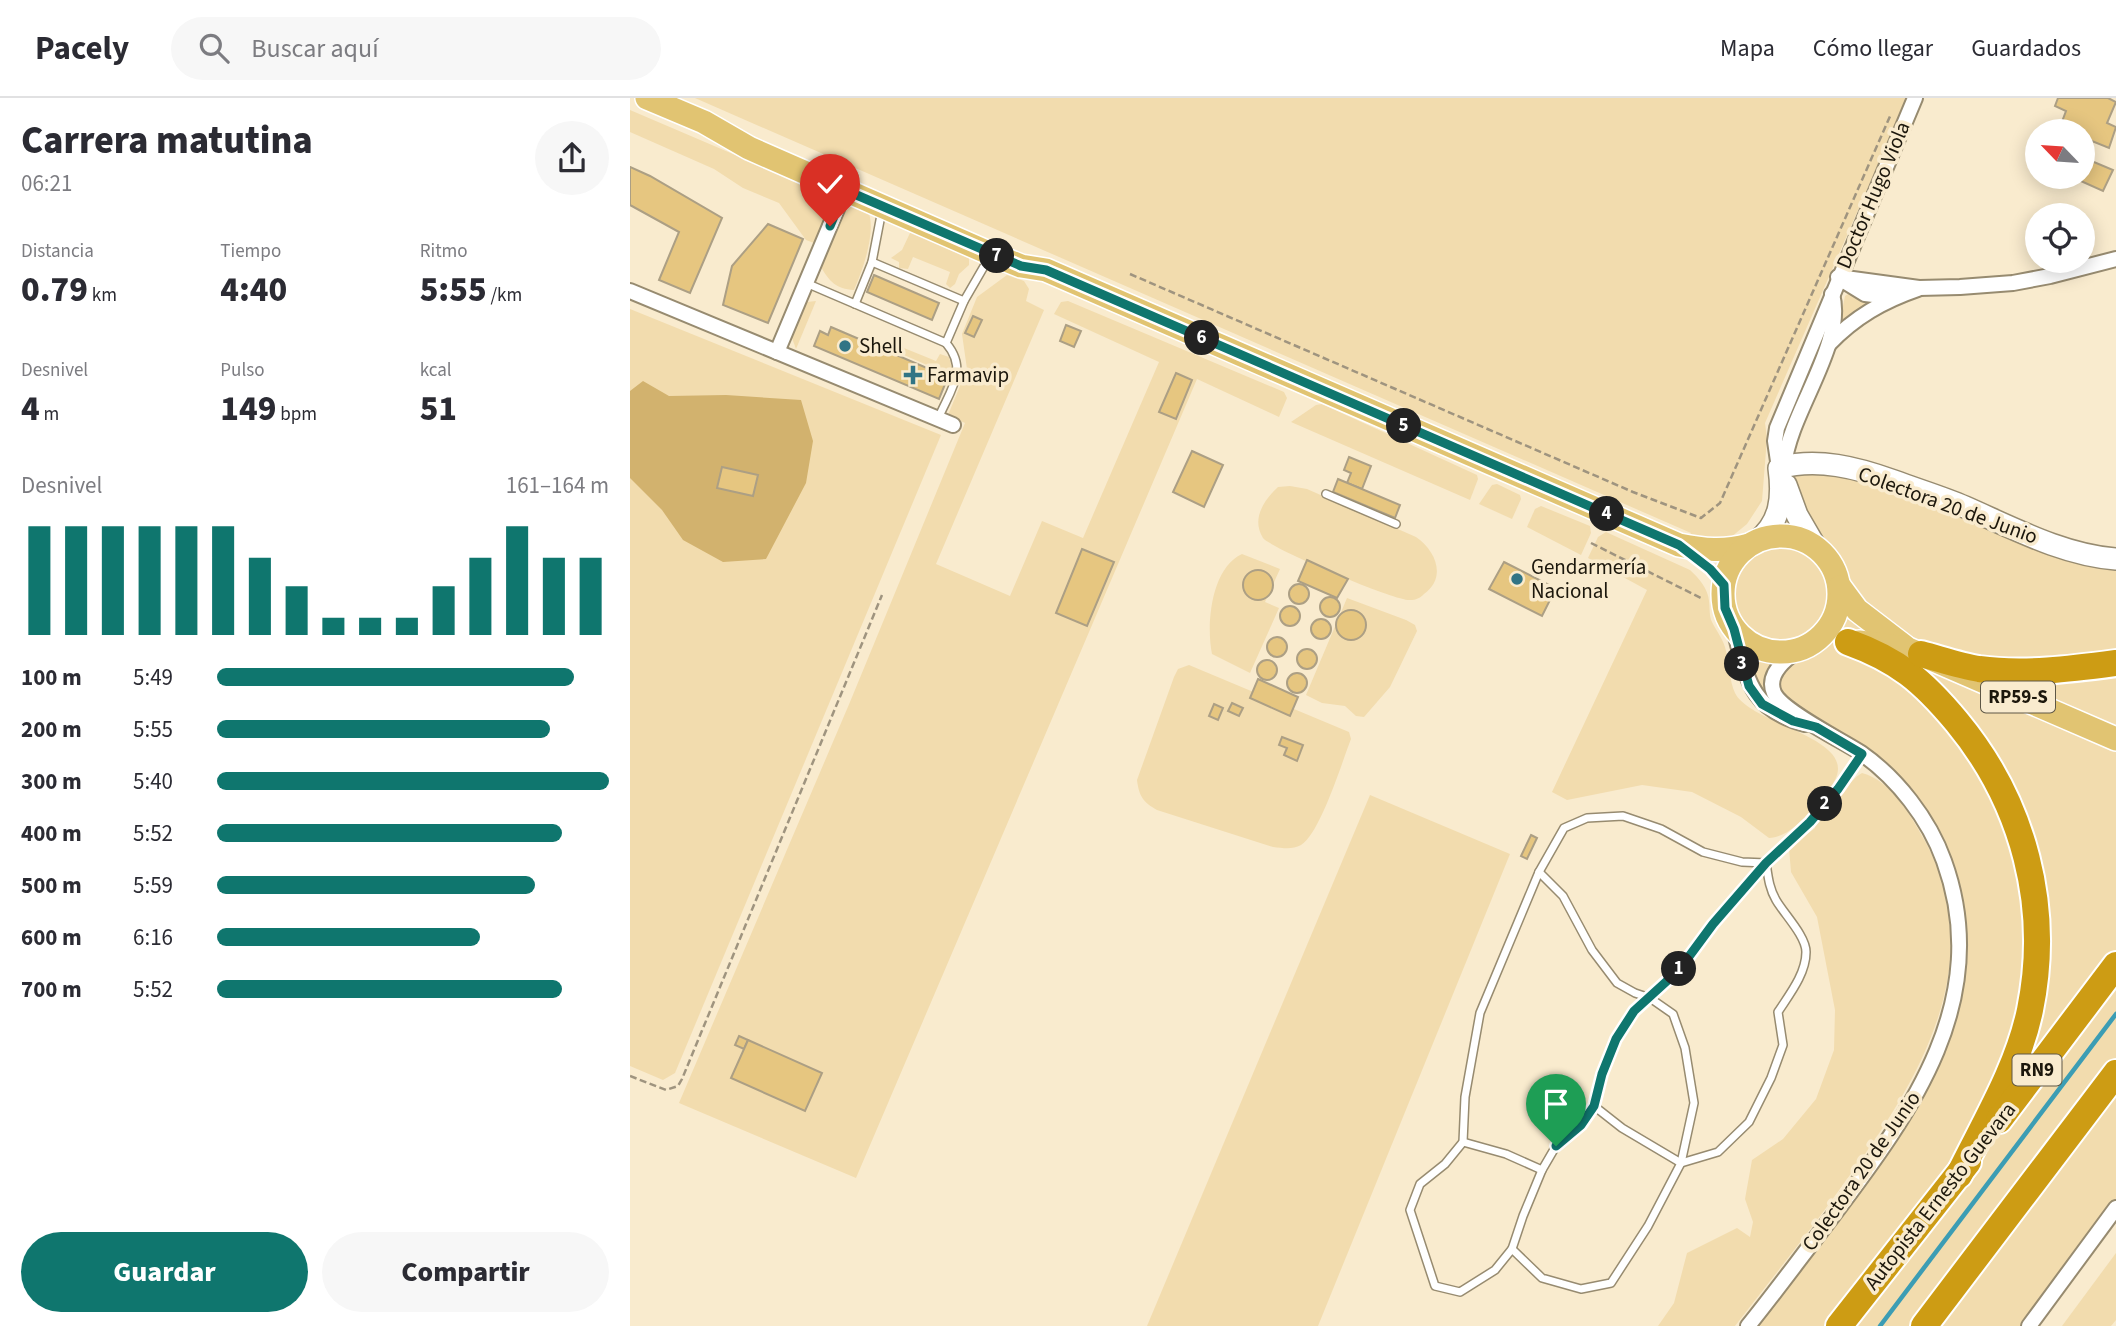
<!DOCTYPE html>
<html lang="es">
<meta charset="utf-8">
<style>
:root{--surface:#fff;--page:#f7f7f7;--text:#2b2b33;--muted:#7c7c81;--line:#e1e1e2;--accent:#0f766e}
body{margin:0;font-family:"Source Sans 3",sans-serif;background:var(--page);color:var(--text);height:100vh;display:flex;flex-direction:column;font-size:26px;white-space:nowrap}
*{box-sizing:border-box;margin:0}
p{font-size:23px;color:var(--muted)}
.icon{flex:none;width:38px;height:38px;fill:none;stroke:currentColor;stroke-width:2;stroke-linecap:round;stroke-linejoin:round}
.map{position:relative;flex:1;overflow:hidden}
.drawer{display:flex;flex-direction:column;background:var(--surface);width:630px}
.drawer>*{flex:none}
.needle{width:46px;rotate:295deg}
.buttons{position:absolute;left:1395px;top:21px;display:grid;gap:14px}
.buttons a{display:grid;place-items:center;width:70px;height:70px;border-radius:50%;background:var(--surface);box-shadow:0 4px 18px #0003;font-size:35px}
.pin{position:absolute;display:grid;place-items:center;width:60px;height:60px;color:#fff;margin:-72px -30px;border-radius:50% 50% 50% 0;rotate:-45deg;box-shadow:0 0 7px #0007}
.pin .icon{rotate:45deg}
.km{position:absolute;width:35px;height:35px;margin:-18px;border-radius:50%;background:#222;color:#fff;font-size:19px;line-height:35px;text-align:center}
.round{display:grid;place-items:center;flex:none;width:74px;height:74px;border-radius:37px;background:var(--page)}
.headline{display:flex;align-items:center;justify-content:space-between;height:119px;padding:0 21px}
h1{font-size:38px;font-weight:800;line-height:52px}
.stats{display:grid;grid-template-columns:repeat(3,1fr);gap:10px;height:119px;padding:7px 21px}
.stats div{display:grid;align-content:center}
.stats b{font-size:35px;font-weight:800}
.stats small{font-size:19px;font-weight:400}
.stats p{font-size:19px}
.chart{height:196px;padding:14px 21px}
.chart p{display:flex;justify-content:space-between}
.chart svg{width:100%;height:126px;margin-top:7px;stroke:var(--accent);stroke-width:6}
.action{display:flex;gap:14px;margin-top:auto;padding:14px 21px}
.action a{flex:1;height:80px;border-radius:42px;background:var(--accent);color:#fff;font-size:28px;font-weight:800;line-height:80px;text-align:center}
.action a+a{background:var(--page);color:var(--text)}
ul{padding:0 21px;list-style:none;font-size:23px}
li{display:grid;grid-template-columns:112px 84px 1fr;align-items:center;height:52px}
li i{height:18px;border-radius:9px;background:var(--accent)}
header{display:flex;align-items:center;gap:42px;box-sizing:border-box;height:98px;padding:0 35px;background:var(--surface);border-bottom:2px solid var(--line)}
header strong{font-size:33px}
nav{display:flex;gap:38px;margin-inline-start:auto;font-size:24px}
.search{width:490px;height:63px;background:var(--page);display:flex;align-items:center;gap:18px;box-sizing:border-box;padding:0 24px;border-radius:38px;color:var(--muted);font-size:26px}
main{display:flex;flex:1;min-height:0}
.map>svg:first-child{display:block}
.green{fill:#f2dcae}
.forest{fill:#d2b26e}
.lines{fill:none;stroke-linecap:round;stroke-linejoin:round}
.stream{stroke:#3c9db4;stroke-width:4.5}
.building{fill:#e6c680;stroke:#ac9f84;stroke-width:2}
.lane-casing{stroke:#978b70;stroke-width:10}
.street-casing{stroke:#978b70;stroke-width:18}
.secondary-casing{stroke:#978b70;stroke-width:24}
.primary-casing{stroke:#fff;stroke-width:26}
.highway-casing{stroke:#fff;stroke-width:30}
.path{stroke:#9f947f;stroke-width:2.5;stroke-dasharray:7 3.5;stroke-linecap:butt}
.lane{stroke:#fff;stroke-width:7}
.street{stroke:#fff;stroke-width:14}
.secondary{stroke:#fff;stroke-width:21}
.primary{stroke:#e1c472;stroke-width:23}
.highway{stroke:#cd9c14;stroke-width:26}
.route-casing{stroke:#fff;stroke-width:14}
.route{stroke:#0f766e;stroke-width:9}
.poi-dot{fill:#317485;stroke:#f9ebce;stroke-width:2.5}
.labels{text-anchor:middle;dominant-baseline:central;stroke-width:7;stroke-linejoin:round;paint-order:stroke}
.shield{fill:#f9ebce;stroke:#5e5746;stroke-width:2}
.shield-label{font-size:19px;font-weight:bold;fill:#1c170c}
.street-label{font-size:21px;fill:#1c170c;stroke:#f9ebce}
.poi-label{font-size:21px;fill:#1c170c;stroke:#f9ebce;text-anchor:start}
</style>
<header>
<strong>Pacely</strong>
<div class="search"><svg class="icon" aria-label="search" viewBox="0 0 24 24"><circle cx="10" cy="10" r="6"/><path d="M15 15l6 6"/></svg>Buscar aquí</div>
<nav><a>Mapa</a><a>Cómo llegar</a><a>Guardados</a></nav>
</header>
<main>
<section class="drawer">
<div class="headline"><div><h1>Carrera matutina</h1><p>06:21</p></div><a class="round"><svg class="icon" aria-label="share" viewBox="0 0 24 24"><path d="M12 15V3M7 8l5-5 5 5M5 13v7h14v-7"/></svg></a></div>
<div class="stats">
<div><p>Distancia</p><b>0.79<small> km</small></b></div>
<div><p>Tiempo</p><b>4:40</b></div>
<div><p>Ritmo</p><b>5:55<small> /km</small></b></div>
</div>
<div class="stats">
<div><p>Desnivel</p><b>4<small> m</small></b></div>
<div><p>Pulso</p><b>149<small> bpm</small></b></div>
<div><p>kcal</p><b>51</b></div>
</div>
<div class="chart"><p><span>Desnivel</span>161–164 m</p>
<svg viewBox="0 0 160 44" preserveAspectRatio="none"><path d="M5 44V6M15 44V6M25 44V6M35 44V6M45 44V6M55 44V6M65 44V17M75 44V27M85 44V38M95 44V38M105 44V38M115 44V27M125 44V17M135 44V6M145 44V17M155 44V17"/></svg>
</div>
<ul>
<li><b>100 m</b>5:49<i style="width:91%"></i></li>
<li><b>200 m</b>5:55<i style="width:85%"></i></li>
<li><b>300 m</b>5:40<i style="width:100%"></i></li>
<li><b>400 m</b>5:52<i style="width:88%"></i></li>
<li><b>500 m</b>5:59<i style="width:81%"></i></li>
<li><b>600 m</b>6:16<i style="width:67%"></i></li>
<li><b>700 m</b>5:52<i style="width:88%"></i></li>
</ul>
<div class="action"><a>Guardar</a><a>Compartir</a></div>
</section>
<div class="map">
<svg width="1486" height="1228" viewBox="0 0 1486 1228">
<rect width="100%" height="100%" fill="#f9ebce"/>
<g class="green">
<polygon points="65,0 1277,0 1135,325 1137,340 1132,403 1117,426 1095,444 1059,439 1061,435"/>
<polygon points="0,12 197,96 200,99 201,106 184,145 176,142 149,105 113,90 84,71 0,34"/>
<path d="M224,107L238,113C247,133 232,174 224,192C206,191 199,183 191,169C198,151 207,115 224,107Z"/>
<polygon points="285,134 339,158 339,167 329,176 325,186 320,190 316,186 320,174 283,159 278,171 269,170 269,164 261,160 272,152 280,135"/>
<polygon points="377,177 394,183 399,191 396,203 414,212 306,466 380,498 412,423 453,440 529,264 424,216 431,204 438,203 654,294 657,300 649,319 567,281 226,1080 49,1005 220,604 335,325 318,317 337,271 332,236 347,199"/>
<polygon points="1218,196 1237,202 1238,206 1213,224 1210,222 1215,198"/>
<polygon points="186,203 166,251 162,240 177,204"/>
<polygon points="0,211 311,337 45,975 33,982 0,968"/>
<polygon points="269,248 306,263 310,256 319,259 322,270 320,277 267,254"/>
<polygon points="692,306 847,377 848,381 840,402 661,324 686,307"/>
<path d="M1177,365L1486,461V1110L1399,1228H1118L1220,1096L1301,967L1329,872L1314,762L1256,675L1186,629L1143,589C1150,578 1158,560 1168,553C1176,546 1187,544 1195,535C1214,514 1214,482 1198,460C1193,454 1187,451 1183,444C1172,423 1164,401 1154,379Z"/>
<polygon points="867,386 890,397 891,401 882,421 849,406 862,387"/>
<path d="M660,388L677,391L786,439C806,453 817,479 794,496C790,500 786,502 780,502C765,503 640,450 633,440C621,421 634,402 648,389Z"/>
<polygon points="911,408 960,428 961,435 951,457 897,429 905,411"/>
<path d="M976,434L1060,472C1069,480 1078,491 1079,503C1080,510 1079,518 1082,524C1087,534 1094,542 1096,553C1100,567 1099,582 1105,595C1121,627 1227,639 1205,682C1199,694 1188,706 1178,716C1168,727 1155,739 1139,740L1111,719L1062,694L1012,687L937,702L922,694L1017,492L958,460L968,439Z"/>
<circle cx="1152" cy="497" r="47"/>
<path d="M612,456L650,471L635,504L649,510L620,575L582,556C576,527 581,470 612,456Z"/>
<polygon points="717,500 776,522 785,527 787,533 760,589 734,619 726,618 715,608 692,605 676,597"/>
<polygon points="1120,556 1132,560 1145,561 1136,577 1140,601 1130,596 1119,564"/>
<path d="M559,567L719,634L721,641C712,664 690,736 671,747C662,752 653,750 643,749L527,712C513,704 509,698 507,682L544,579L548,571Z"/>
<path d="M1232,675C1262,683 1281,718 1295,743C1362,864 1287,986 1215,1084C1180,1133 1142,1180 1105,1228H1028L1044,1205L1057,1155L1107,1130L1120,1139L1123,1124L1115,1101L1122,1062L1153,1041L1186,1001L1204,952L1205,912L1187,819L1161,774L1159,750L1185,730V725C1198,712 1220,681 1232,675Z"/>
<polygon points="740,697 880,756 688,1228 517,1228"/>
<polygon points="1486,1155 1486,1222 1481,1228 1432,1228"/>
</g>
<polygon class="forest" points="13,283 39,298 96,297 171,302 183,343 176,385 136,461 93,464 53,442 32,412 0,380 0,293"/>
<g class="lines">
<polyline class="stream" points="1250,1228 1486,916"/>
</g>
<g class="building">
<polygon points="1428,0 1478,0 1486,4 1477,25 1486,29 1479,50 1452,39 1452,33 1440,33 1430,29 1436,13 1425,8"/>
<polygon points="1452,59 1483,72 1473,93 1442,79 1452,79"/>
<polygon points="0,69 20,78 92,120 60,195 29,182 49,134 0,107"/>
<polygon points="138,126 173,141 138,225 93,207 102,168"/>
<polygon points="244,177 309,205 302,222 237,194"/>
<polygon points="343,218 352,222 344,239 335,235"/>
<polygon points="436,227 451,233 444,249 430,243"/>
<polygon points="201,229 318,279 309,301 184,248 190,233 198,237"/>
<polygon points="546,275 562,282 546,321 529,314"/>
<polygon points="562,353 593,367 574,409 543,394"/>
<polygon points="719,359 741,368 732,391 717,385 721,375 714,372"/>
<polygon points="92,369 128,377 123,398 87,390"/>
<polygon points="708,381 770,407 765,420 703,394"/>
<polygon points="452,451 484,464 457,528 426,515"/>
<polygon points="677,462 718,481 707,500 668,483"/>
<polygon points="874,464 919,487 913,498 920,502 912,518 859,491"/>
<circle cx="628" cy="487" r="15"/>
<circle cx="669" cy="496" r="10"/>
<circle cx="700" cy="509" r="10"/>
<circle cx="660" cy="518" r="10"/>
<circle cx="721" cy="527" r="15"/>
<circle cx="691" cy="531" r="10"/>
<circle cx="647" cy="549" r="10"/>
<circle cx="677" cy="561" r="10"/>
<circle cx="637" cy="572" r="10"/>
<circle cx="667" cy="585" r="10"/>
<polygon points="628,581 668,599 660,618 620,600"/>
<polygon points="602,605 613,610 609,618 598,613"/>
<polygon points="584,606 593,610 588,622 579,618"/>
<polygon points="652,639 673,647 667,663 654,657 657,650 649,647"/>
<polygon points="901,737 907,740 897,761 891,758"/>
<polygon points="109,938 118,942 114,951 105,947"/>
<polygon points="118,942 192,975 175,1013 101,980"/>
</g>
<g class="lines">
<defs>
<g id="lane">
<polyline points="242,164 334,203"/>
<path d="M176,185L316,245C339,272 320,292 308,321"/>
<polyline points="225,206 242,164 252,112"/>
<polyline points="316,245 334,203 360,158"/>
<polyline points="696,396 766,426"/>
<path d="M964,1008L992,1030L1051,1065L1088,1054L1119,1024L1141,980L1153,947L1148,914C1159,897 1176,876 1176,854C1176,838 1154,816 1146,802C1139,790 1138,778 1136,765L1112,764L1073,754L1031,731L993,718L957,720L934,730L909,774L850,915L835,999L833,1044L815,1066L790,1086L780,1112L805,1188L830,1194L865,1172L882,1151L893,1118L912,1072L926,1048L951,1027L964,1008L972,976L986,941L1004,913L1049,872L1083,826L1136,765L1179,724L1208,691L1232,656"/>
<polyline points="833,1044 876,1056 912,1072"/>
<polyline points="882,1151 912,1180 951,1191 981,1185 1018,1128 1051,1065 1064,1005 1055,950 1043,916 1020,900 1005,895 987,885 962,852 933,798 909,774"/>
</g>
<g id="street">
<polyline points="1208,179 1289,190 1330,189 1383,185 1420,178 1486,161"/>
<polyline points="1209,180 1235,196 1261,199"/>
<polyline points="0,193 323,327"/>
<path d="M1199,246C1225,219 1253,203 1288,191"/>
<polyline points="147,254 220,80"/>
<path d="M1154,368C1159,314 1216,247 1202,196"/>
<polyline points="1149,370 1145,343 1147,330 1285,0"/>
<path d="M1104,531C1117,580 1119,611 1175,626"/>
<path d="M1118,1228C1147,1192 1174,1155 1202,1119C1282,1013 1364,901 1314,763C1299,721 1267,680 1231,655C1213,643 1152,613 1144,595C1136,577 1154,562 1167,553"/>
<polyline points="1399,1228 1486,1110"/>
</g>
<g id="secondary">
<polyline points="1156,387 1167,417 1185,448"/>
<path d="M1126,444C1151,425 1153,399 1149,370C1187,359 1228,370 1264,383C1288,392 1312,399 1335,409C1383,430 1433,457 1486,461"/>
</g>
<g id="primary">
<path d="M17,0L74,24L119,50L361,156L391,168L416,172L1049,447C1074,452 1094,454 1119,447"/>
<circle cx="1151" cy="496" r="58"/>
<polyline points="1210,489 1227,512 1274,548"/>
<polyline points="1229,544 1276,550 1486,641"/>
</g>
<g id="highway">
<path d="M1218,544C1268,562 1293,583 1327,624C1394,705 1421,809 1400,912C1388,970 1355,1024 1329,1077"/>
<path d="M1291,556C1310,561 1330,568 1349,571C1394,577 1441,571 1486,565"/>
<polyline points="1369,1022 1486,867"/>
<polyline points="1209,1228 1338,1064"/>
<polyline points="1294,1228 1486,975"/>
</g>
</defs>
<use href="#lane" class="lane-casing"/>
<use href="#street" class="street-casing"/>
<use href="#secondary" class="secondary-casing"/>
<use href="#primary" class="primary-casing"/>
<use href="#highway" class="highway-casing"/>
<g class="path">
<polyline points="500,176 1003,394 1071,420 1090,405 1261,16"/>
<polyline points="961,445 1073,501"/>
<polyline points="0,978 36,992 48,988 52,981 252,497"/>
</g>
<use href="#lane" class="lane"/>
<use href="#street" class="street"/>
<use href="#secondary" class="secondary"/>
<use href="#primary" class="primary"/>
<use href="#highway" class="highway"/>
</g>
<g class="lines">
<defs>
<polyline id="route" points="200,128 215,92 391,168 416,172 1049,447 1080,471 1094,487 1095,510 1104,531 1119,588 1132,606 1163,623 1186,629 1232,656 1208,691 1180,724 1136,765 1083,826 1049,872 1004,913 986,941 972,976 964,1008 951,1027 926,1048"/>
</defs>
<use href="#route" class="route-casing"/>
<use href="#route" class="route"/>
</g>
<g class="poi-dot">
<circle cx="215" cy="248" r="7"/>
<path d="M279.5 266.5h7v7h7v7h-7v7h-7v-7h-7v-7h7z"/>
<circle cx="887" cy="481" r="7"/>
</g>
<g class="labels">
<g class="shield">
<rect x="1351" y="583.5" width="74" height="31" rx="5"/>
<rect x="1382.5" y="956.5" width="49" height="31" rx="5"/>
</g>
<g class="shield-label">
<text x="1388" y="599">RP59-S</text>
<text x="1407" y="972">RN9</text>
</g>
<g class="street-label">
<text transform="translate(1243 97) rotate(-67)">Doctor Hugo Viola</text>
<text transform="translate(1318 407) rotate(20)">Colectora 20 de Junio</text>
<text transform="translate(1231 1073) rotate(-55)">Colectora 20 de Junio</text>
<text transform="translate(1310 1098) rotate(-52)">Autopista Ernesto Guevara</text>
</g>
<g class="poi-label">
<text x="229" y="248">Shell</text>
<text x="297" y="277">Farmavip</text>
<text x="901" y="469">Gendarmería<tspan x="901" dy="24">Nacional</tspan></text>
</g>
</g>
</svg>
<div class="buttons">
<a><svg class="needle" viewBox="-14 -14 28 28"><path d="M0-13l5 13h-10z" fill="#e53935"/><path d="M0 13l5-13h-10z" fill="#7c7c81"/></svg></a>
<a><svg class="icon" aria-label="locate" viewBox="0 0 24 24"><circle cx="12" cy="12" r="6"/><path d="M12 2v4M12 18v4M2 12h4M18 12h4"/></svg></a>
</div>
<div class="pin" style="left:926px;top:1048px;background:#1e9e55"><svg class="icon" aria-label="arrive" viewBox="0 0 24 24"><path d="M6 21V4h12l-3 4 3 4H6"/></svg></div>
<div class="pin" style="left:200px;top:128px;background:#d93025"><svg class="icon" aria-label="check" viewBox="0 0 24 24"><path d="M5 12l5 5 9-10"/></svg></div>
<b class="km" style="left:1049px;top:871px">1</b>
<b class="km" style="left:1195px;top:706px">2</b>
<b class="km" style="left:1112px;top:566px">3</b>
<b class="km" style="left:977px;top:416px">4</b>
<b class="km" style="left:774px;top:328px">5</b>
<b class="km" style="left:572px;top:240px">6</b>
<b class="km" style="left:367px;top:158px">7</b>
</div>
</main>
